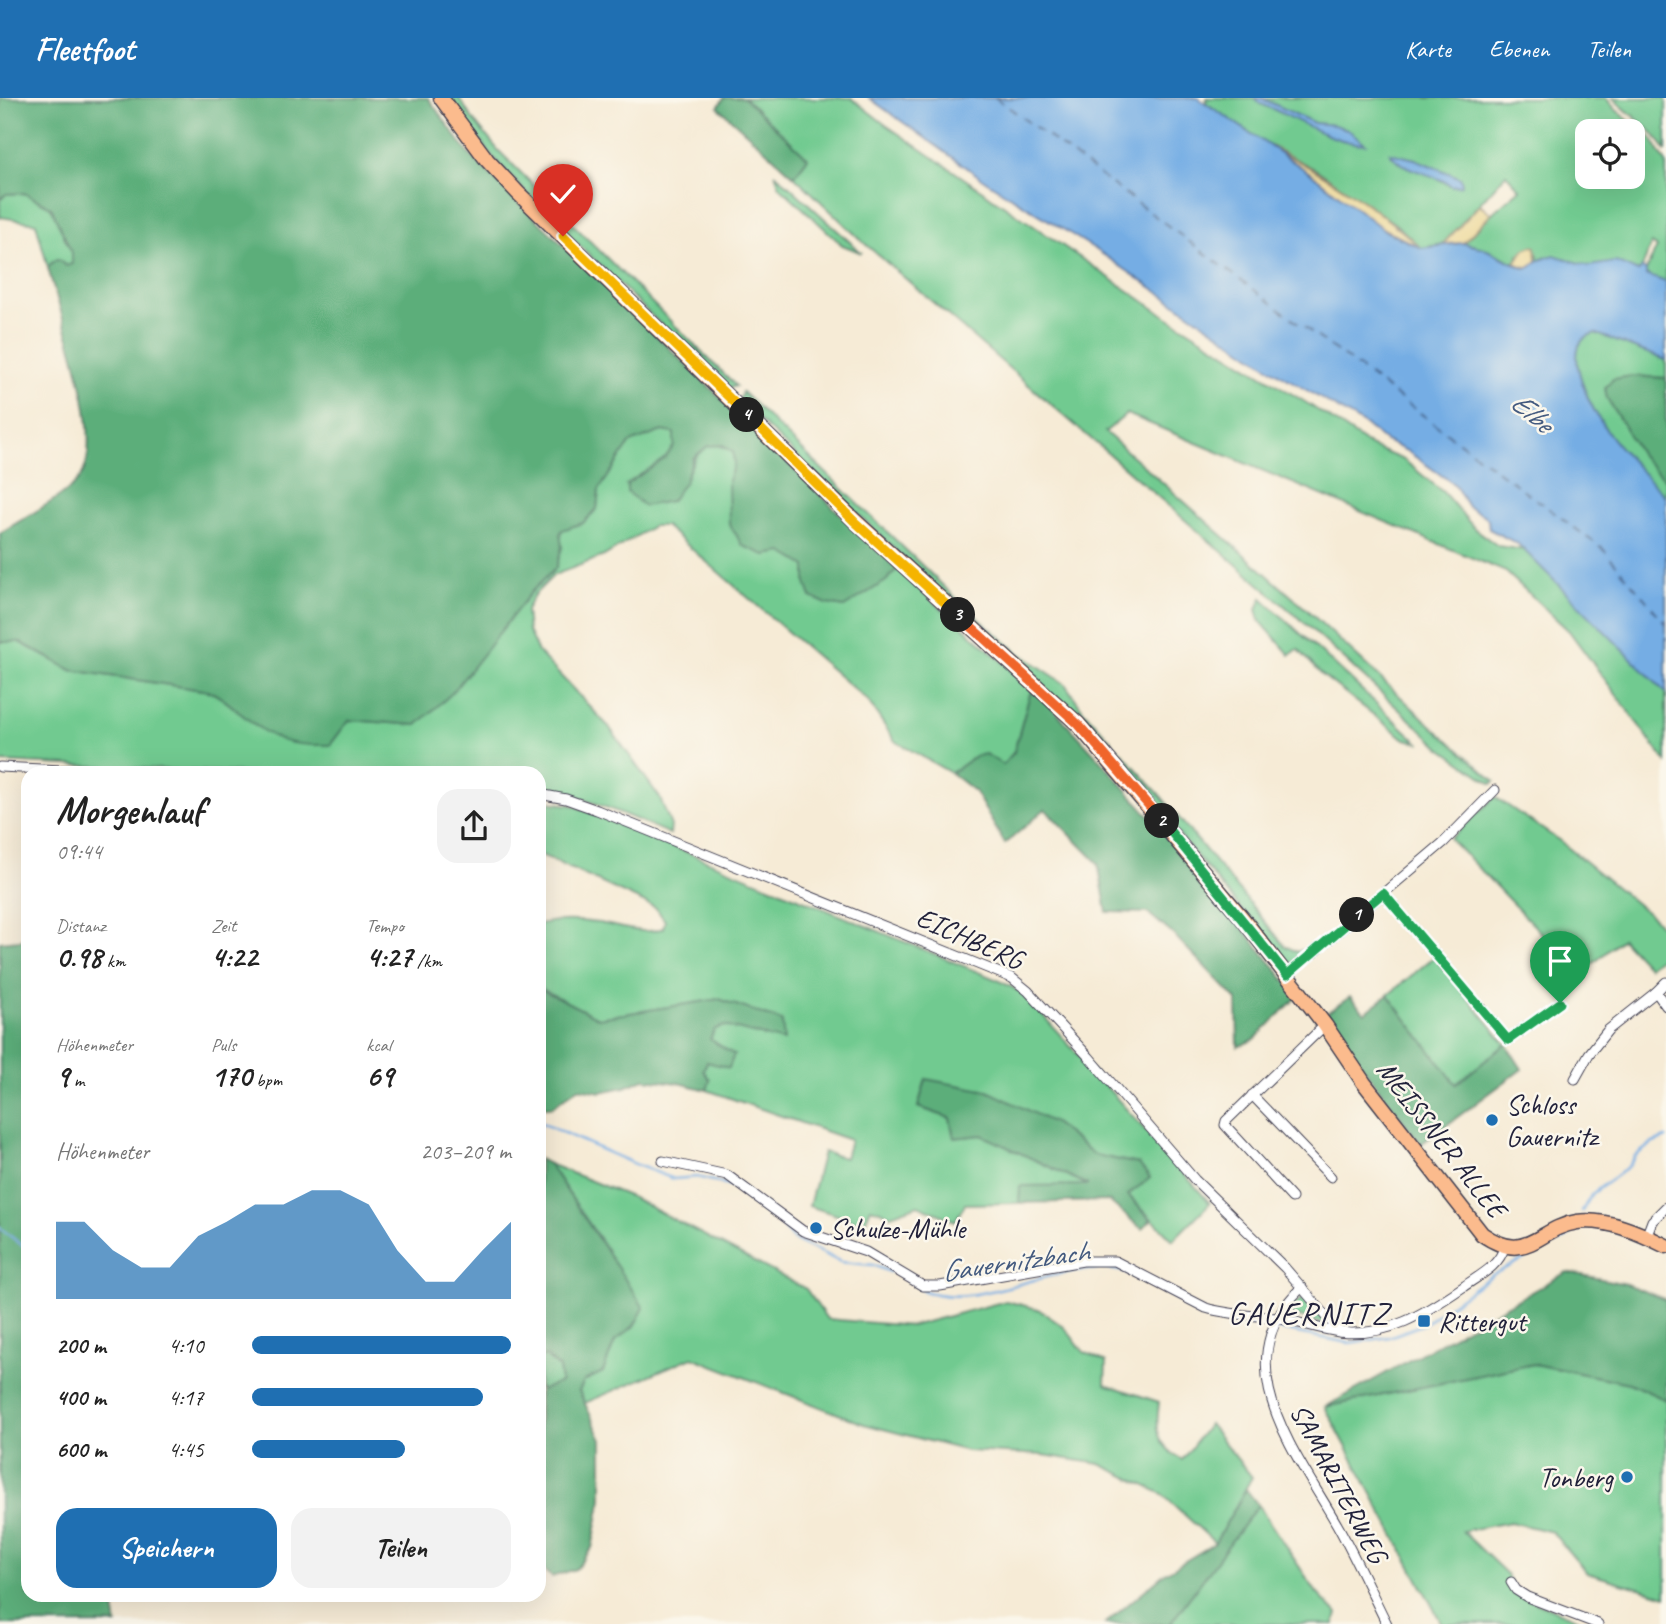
<!DOCTYPE html>
<html lang="de">
<meta charset="utf-8">
<style>
:root{--surface:#fff;--page:#f2f2f2;--text:#222;--muted:#767676;--accent:#1f6fb2}
body{margin:0;font-family:Caveat,sans-serif;background:var(--page);color:var(--text);height:100vh;display:flex;flex-direction:column;font-size:26px;white-space:nowrap}
*{box-sizing:border-box;margin:0}
p{font-size:23px;color:var(--muted)}
.icon{flex:none;width:38px;height:38px;fill:none;stroke:currentColor;stroke-width:2;stroke-linecap:round;stroke-linejoin:round}
.map{position:relative;flex:1;overflow:hidden}
.sheet{position:absolute;left:21px;top:668px;width:525px;height:836px;display:flex;flex-direction:column;background:var(--surface);border-radius:21px;box-shadow:0 7px 28px #0002}
.sheet>*{flex:none}
.fabs{position:absolute;left:1575px;top:21px;display:grid;gap:14px}
.fabs a{display:grid;place-items:center;width:70px;height:70px;border-radius:14px;background:var(--surface);box-shadow:0 7px 28px #0002;font-size:35px}
.pin{position:absolute;display:grid;place-items:center;width:60px;height:60px;color:#fff;margin:-72px -30px;border-radius:50% 50% 50% 0;rotate:-45deg;box-shadow:0 0 7px #0007}
.pin .icon{rotate:45deg}
.km{position:absolute;width:35px;height:35px;margin:-18px;border-radius:50%;background:#222;color:#fff;font-size:19px;line-height:35px;text-align:center}
.round{display:grid;place-items:center;flex:none;width:74px;height:74px;border-radius:21px;background:var(--page)}
.headline{display:flex;align-items:center;justify-content:space-between;height:119px;padding:0 35px}
h1{font-size:38px;font-weight:700;line-height:52px}
.metrics{display:grid;grid-template-columns:repeat(3,1fr);gap:10px;height:119px;padding:7px 35px}
.metrics div{display:grid;align-content:center}
.metrics b{font-size:30px;font-weight:700}
.metrics small{font-size:19px;font-weight:400}
.metrics p{font-size:19px}
.chart{height:196px;padding:14px 35px}
.chart p{display:flex;justify-content:space-between}
.chart svg{width:100%;height:126px;margin-top:7px;fill:var(--accent);opacity:.7}
.cta{display:flex;gap:14px;margin-top:auto;padding:14px 35px}
.cta a{flex:1;height:80px;border-radius:21px;background:var(--accent);color:#fff;font-size:28px;font-weight:700;line-height:80px;text-align:center}
.cta a+a{background:var(--page);color:var(--text)}
ul{padding:0 35px;list-style:none;font-size:23px}
li{display:grid;grid-template-columns:112px 84px 1fr;align-items:center;height:52px}
li i{height:18px;border-radius:9px;background:var(--accent)}
header{display:flex;align-items:center;gap:42px;box-sizing:border-box;height:98px;padding:0 35px;background:var(--accent);color:#fff}
header strong{font-size:33px}
nav{display:flex;gap:38px;margin-inline-start:auto;font-size:24px}
.map>svg:first-child{display:block}
.green{fill:#71ca90;stroke:#4a7666;stroke-width:2;fill-rule:evenodd}
.forest{fill:#5cae7a;stroke:#3f685a;stroke-width:2}
.sand{fill:#eeda9e;stroke:#887e6c;stroke-width:2}
.water{fill:#75ade4;stroke:#4c6890;stroke-width:2}
.lines{fill:none;stroke-linecap:round;stroke-linejoin:round}
.stream{stroke:#75ade4;stroke-width:2.5}
.ferry{stroke:#435a7f;stroke-width:2;stroke-dasharray:9 7;stroke-linecap:butt}
.minor-casing{stroke:#424052;stroke-width:11}
.primary-casing{stroke:#424052;stroke-width:17}
.minor{stroke:#fff;stroke-width:9}
.primary{stroke:#fbbb8d;stroke-width:14}
.split-1-casing{stroke:#fff;stroke-width:14}
.split-2-casing{stroke:#fff;stroke-width:14}
.split-3-casing{stroke:#fff;stroke-width:14}
.split-4-casing{stroke:#fff;stroke-width:14}
.split-5-casing{stroke:#fff;stroke-width:14}
.split-1{stroke:#22a559;stroke-width:9}
.split-2{stroke:#22a559;stroke-width:9}
.split-3{stroke:#f0652b;stroke-width:9}
.split-4{stroke:#f5b400;stroke-width:9}
.split-5{stroke:#f5b400;stroke-width:9}
.poi-dot{fill:#1f6fb2;stroke:#fbf7ec;stroke-width:2.5}
.labels{text-anchor:middle;dominant-baseline:central;stroke-width:5;stroke-linejoin:round;paint-order:stroke}
.street-label{font-size:28px;fill:#22223b;stroke:#fbf7ec}
.poi-label{font-size:28px;fill:#22223b;stroke:#fbf7ec;text-anchor:start}
.water-label{font-size:30px;font-style:italic;fill:#435a7f;stroke:#fbf7ec}
.quarter-label{font-size:32px;letter-spacing:2px;fill:#22223b;stroke:#fbf7ec}
</style>
<header>
<strong>Fleetfoot</strong>
<nav><a>Karte</a><a>Ebenen</a><a>Teilen</a></nav>
</header>
<div class="map">
<svg width="1666" height="1526" viewBox="0 0 1666 1526">
<rect width="100%" height="100%" fill="#fbf7ec"/>
<filter id="ink" filterUnits="userSpaceOnUse"><feTurbulence type="fractalNoise" baseFrequency=".0143" numOctaves="2"/><feDisplacementMap in="SourceGraphic" scale="14" xChannelSelector="R" yChannelSelector="G"/><feConvolveMatrix kernelMatrix="1 2 1 2 8 2 1 2 1" color-interpolation-filters="sRGB"/></filter>
<filter id="wash" filterUnits="userSpaceOnUse"><feTurbulence type="fractalNoise" baseFrequency=".00686" numOctaves="4" result="noise"/><feDisplacementMap in="SourceGraphic" scale="28" xChannelSelector="R" yChannelSelector="G"/><feGaussianBlur stdDeviation="1.57" result="paint"/><feColorMatrix in="noise" values="0 0 0 0 0 0 0 0 0 0 0 0 0 0 0 0 0 1.4 0 .05"/><feComposite in="paint" operator="in"/></filter>
<g filter="url(#wash)">
<rect width="100%" height="100%" fill="#f6ebd6"/>
<g class="green">
<polygon points="448,0 459,0 474,23 498,52 736,288 727,291 532,101 493,59"/>
<polygon points="744,0 851,0 886,27 1161,215 1310,307 1372,349 1404,362 1443,394 1475,431 1498,448 1524,452 1663,590 1666,595 1666,664 1569,533 1506,474 1127,316 1105,334 1307,512 1433,629 1495,683 1492,686 1441,650 1309,529 863,144 794,78 808,60"/>
<path d="M1207,0H1257L1259,5L1342,42L1334,27L1314,25L1261,0H1606L1615,11L1652,41L1666,65V184L1654,181L1645,175L1657,149L1651,146L1641,173L1638,174L1613,164C1602,168 1591,170 1579,167C1561,161 1557,153 1537,163L1538,157H1519L1515,165L1483,150L1463,145L1491,116L1520,91L1506,76L1443,146L1421,150L1398,128L1317,72L1269,48L1206,5ZM1587,33H1633V79H1587ZM1391,56L1415,61L1460,80L1452,88Z"/>
<path d="M1613,0H1666V54C1654,30 1631,19 1613,0Z"/>
<polygon points="775,75 862,155 842,147 780,89"/>
<polygon points="24,95 51,109 72,155 72,166 66,168 59,162 53,163 48,170 36,125 0,119 0,101 6,96"/>
<path d="M1595,235L1666,262V280C1643,280 1622,272 1605,290L1607,300L1621,323L1666,383V399C1629,361 1589,323 1578,269C1575,252 1578,240 1595,235Z"/>
<polygon points="742,294 963,507 1018,554 1065,586 1084,613 1159,696 1285,848 1297,854 1309,850 1294,866 1287,865 1279,857 1115,660 739,303"/>
<path d="M662,333L674,335V348L664,361L627,386L685,383C694,358 704,335 733,354L734,366L728,383L765,457L783,454L806,468V485L827,506L844,509L886,483L897,471L1035,592L1030,596L1014,654L1003,667L975,658L951,675L895,643L868,603L665,428H653L604,458L554,477L534,497L526,512L528,533L538,554L609,629L660,700L671,728L670,736C627,718 585,697 539,692V676H269L0,664V544H19L71,572L209,593L220,598L254,626L330,647L349,622L417,627L533,492L556,470L562,449L560,436L562,432L583,425L597,411L599,392L630,345Z"/>
<polygon points="1262,500 1418,644 1405,641 1322,577 1298,551 1290,557 1260,523 1257,511"/>
<polygon points="1495,699 1560,743 1655,821 1666,835 1666,856 1648,869 1622,841 1581,876 1450,741"/>
<path d="M539,703L572,707L1000,883L1023,895L1210,1105L1173,1142L1128,1097L1139,1066L1095,1057L1054,1025L926,981L918,1009L950,1020L954,1040L982,1037L1090,1088H1021L1019,1105L965,1106L955,1123L918,1107L891,1117L871,1110L864,1126L809,1108L823,1054L845,1060L850,1042L707,992L710,982L703,972L707,964L734,957L710,941L715,931L725,928L784,943L781,923L719,901L598,920L539,890V826C559,821 578,822 599,825C619,828 644,838 663,830L665,823L656,810L539,756Z"/>
<polygon points="1434,859 1506,946 1456,987 1388,897"/>
<path d="M549,1066L631,1099L806,1191L827,1221L911,1228L1006,1203L1038,1211L1064,1229L1084,1254L1106,1264L1105,1286L1159,1304C1156,1334 1155,1345 1182,1362L1209,1326L1252,1379L1215,1445L1161,1395L1100,1366L1043,1357L967,1353L864,1326L692,1259L585,1305L579,1293L584,1283L603,1274L615,1243L634,1228L607,1152Z"/>
<polygon points="1301,1201 1306,1202 1325,1222 1324,1226 1292,1217 1293,1208"/>
<polygon points="546,1258 559,1270 561,1285 542,1292 539,1291 539,1260"/>
<polygon points="1534,1266 1629,1285 1666,1302 1666,1498 1587,1475 1552,1434 1510,1424 1462,1433 1507,1476 1514,1495 1588,1526 1442,1526 1325,1309"/>
<polygon points="1258,1407 1317,1495 1337,1516 1334,1526 1170,1526"/>
</g>
<g class="forest">
<path d="M0,0H428L469,56L897,471L886,483L844,509L827,506L811,499L806,485V468L783,454L765,457L743,448L729,426L728,383L734,366L733,354L723,347L708,348L693,360L685,383L671,403L644,408L627,394V386L664,361L674,348V335L662,333L630,345L599,392L597,411L583,425L562,432L560,436L562,449L556,470L533,492L452,595L417,627L349,622L330,647C291,648 276,645 245,619C233,609 223,599 209,593L71,572L20,544H0V435C17,424 71,395 80,380C108,338 60,217 48,170L53,163L58,162L66,168L72,166V155L51,109L24,95L6,96L0,101Z"/>
<polygon points="724,0 744,0 808,60 794,78 718,9"/>
<polygon points="1631,278 1666,280 1666,383 1642,359 1607,300 1605,290 1613,281"/>
<path d="M1035,592C1129,689 1213,793 1298,898L1255,941L1238,949L1237,902L1175,838L1148,815L1107,814L1098,765L1045,711L1005,746L975,694L951,675L975,658L986,656L1003,667L1014,654L1030,596Z"/>
<polygon points="28,841 28,1498 112,1498 117,1526 0,1526 0,844"/>
<polygon points="539,890 598,920 719,901 782,923 784,943 725,928 715,931 710,941 734,957 729,970 707,964 703,972 710,982 707,992 679,985 644,981 625,989 601,994 578,990 552,1009 539,1009"/>
<polygon points="1388,897 1456,986 1506,946 1522,971 1421,1046 1376,987 1325,916 1350,899 1365,915"/>
<polygon points="926,981 988,993 1054,1025 1095,1057 1139,1066 1150,1080 1128,1097 1151,1122 1142,1131 1109,1103 1019,1105 1020,1088 1088,1087 982,1037 954,1040 950,1020 918,1009"/>
<polygon points="539,1061 549,1066 644,1210 634,1228 615,1243 603,1274 584,1283 579,1293 602,1342 602,1401 592,1450 576,1471 552,1479 539,1469 539,1291 542,1292 561,1284 559,1270 546,1258 539,1260"/>
<polygon points="1567,1174 1626,1186 1666,1202 1666,1302 1629,1285 1534,1266 1325,1309"/>
<polygon points="1246,1391 1258,1407 1170,1526 1105,1526 1165,1475 1215,1445"/>
</g>
<g class="sand">
<path d="M1270,48C1324,75 1376,108 1421,150L1374,126L1313,77Z"/>
<polygon points="1480,106 1491,116 1463,145 1443,146"/>
<path d="M1532,148L1536,149L1537,163C1529,171 1525,170 1515,165L1525,151Z"/>
</g>
<g class="water">
<path d="M869,0H1198L1313,77L1387,134L1421,150L1463,145L1483,150L1524,170L1531,169L1537,163L1554,157L1589,168L1616,164L1638,174L1642,170L1646,172V177L1666,184V262L1595,235C1578,240 1575,252 1578,269C1589,323 1629,361 1666,399V595L1518,446L1489,431L1488,422L1485,418L1468,409L1455,387L1407,353L1385,343L1365,327L1273,272L1095,151L987,84Z"/>
<path d="M1261,0L1314,25L1334,27L1347,31L1366,46C1329,45 1293,18 1259,5L1255,1Z"/>
<path d="M1390,55L1415,61L1461,80L1462,87L1452,88C1434,74 1404,75 1390,55Z"/>
</g>
<g class="lines">
<g class="stream">
<polyline points="539,1024 637,1067 674,1081 697,1079 733,1088 754,1107 775,1120 794,1142 841,1164 873,1167 890,1174"/>
<polyline points="1582,1113 1592,1096 1629,1068 1635,1058 1653,1045 1666,1040"/>
<polyline points="0,1130 23,1148 28,1148"/>
<path d="M920,1191C975,1216 1054,1162 1116,1172C1139,1175 1177,1200 1197,1214"/>
<polyline points="1210,1220 1218,1221"/>
<polyline points="1226,1222 1271,1229"/>
<polyline points="1277,1231 1349,1245 1389,1239 1424,1226 1492,1177 1566,1140 1571,1134"/>
</g>
<polyline class="ferry" points="996,0 1603,451 1666,526"/>
</g>
</g>
<g filter="url(#ink)">
<g class="lines">
<defs>
<g id="minor">
<polyline points="0,669 145,676"/>
<polyline points="539,696 566,701 597,712 1012,880 1028,893 1089,959 1195,1082 1285,1170 1340,1234"/>
<polyline points="1383,795 1508,942 1560,905"/>
<polyline points="1287,877 1444,744 1495,692"/>
<polyline points="1666,884 1656,894 1666,908"/>
<polyline points="1575,981 1589,956 1608,932 1656,894"/>
<polyline points="1252,997 1331,1079"/>
<path d="M663,1063L727,1077L803,1133L866,1154L923,1188H940L1083,1163H1115L1206,1210C1229,1217 1252,1217 1276,1220C1297,1223 1318,1231 1339,1234C1387,1240 1425,1215 1463,1189C1478,1178 1500,1168 1504,1149"/>
<polyline points="1292,1100 1225,1027 1226,1023 1325,927"/>
<polyline points="1646,1139 1652,1123 1666,1109"/>
<path d="M1302,1189C1221,1266 1297,1355 1339,1430C1356,1461 1371,1494 1387,1526"/>
<polyline points="1511,1484 1516,1492 1527,1499 1598,1526"/>
</g>
<path id="primary" d="M441,0L487,62L518,95L855,423L1078,626L1243,821L1325,927L1364,985L1482,1136C1528,1168 1537,1130 1577,1124C1607,1120 1640,1135 1666,1148"/>
</defs>
<use href="#minor" class="minor-casing"/>
<use href="#primary" class="primary-casing"/>
<use href="#minor" class="minor"/>
<use href="#primary" class="primary"/>
</g>
</g>
<g class="lines" filter="url(#ink)">
<defs>
<polyline id="split-1" points="1357,817 1383,795 1508,942 1560,905"/>
<polyline id="split-2" points="1162,723 1287,877 1357,817"/>
<polyline id="split-3" points="958,517 1078,626 1162,723"/>
<polyline id="split-4" points="747,317 855,424 958,517"/>
<polyline id="split-5" points="563,138 747,317"/>
</defs>
<use href="#split-1" class="split-1-casing"/>
<use href="#split-2" class="split-2-casing"/>
<use href="#split-3" class="split-3-casing"/>
<use href="#split-4" class="split-4-casing"/>
<use href="#split-5" class="split-5-casing"/>
<use href="#split-1" class="split-1"/>
<use href="#split-2" class="split-2"/>
<use href="#split-3" class="split-3"/>
<use href="#split-4" class="split-4"/>
<use href="#split-5" class="split-5"/>
</g>
<g class="poi-dot">
<circle cx="1492" cy="1022" r="7"/>
<circle cx="816" cy="1130" r="7"/>
<rect x="1417" y="1216" width="14" height="14" rx="3.5"/>
<circle cx="1627" cy="1379" r="7"/>
</g>
<g class="labels">
<g class="street-label">
<text transform="translate(970 840) rotate(24)">EICHBERG</text>
<text transform="translate(1442 1041) rotate(52)">MEISSNER ALLEE</text>
<text transform="translate(1339 1385) rotate(62)">SAMARITERWEG</text>
</g>
<g class="poi-label">
<text x="1506" y="1006">Schloss<tspan x="1506" dy="32">Gauernitz</tspan></text>
<text x="830" y="1130">Schulze-Mühle</text>
<text x="1438" y="1223">Rittergut</text>
<text x="1613" y="1379" text-anchor="end">Tonberg</text>
</g>
<g class="water-label">
<text transform="translate(1532 314) rotate(41)">Elbe</text>
<text transform="translate(1015 1163) rotate(-8)">Gauernitzbach</text>
</g>
<g class="quarter-label">
<text x="1309" y="1215">GAUERNITZ</text>
</g>
</g>
</svg>
<div class="fabs">
<a><svg class="icon" aria-label="locate" viewBox="0 0 24 24"><circle cx="12" cy="12" r="6"/><path d="M12 2v4M12 18v4M2 12h4M18 12h4"/></svg></a>
</div>
<div class="pin" style="left:1560px;top:905px;background:#1e9e55"><svg class="icon" aria-label="arrive" viewBox="0 0 24 24"><path d="M6 21V4h12l-3 4 3 4H6"/></svg></div>
<div class="pin" style="left:563px;top:138px;background:#d93025"><svg class="icon" aria-label="check" viewBox="0 0 24 24"><path d="M5 12l5 5 9-10"/></svg></div>
<b class="km" style="left:1357px;top:817px">1</b>
<b class="km" style="left:1162px;top:723px">2</b>
<b class="km" style="left:958px;top:517px">3</b>
<b class="km" style="left:747px;top:317px">4</b>
<section class="sheet">
<div class="headline"><div><h1>Morgenlauf</h1><p>09:44</p></div><a class="round"><svg class="icon" aria-label="share" viewBox="0 0 24 24"><path d="M12 15V3M7 8l5-5 5 5M5 13v7h14v-7"/></svg></a></div>
<div class="metrics">
<div><p>Distanz</p><b>0.98<small> km</small></b></div>
<div><p>Zeit</p><b>4:22</b></div>
<div><p>Tempo</p><b>4:27<small> /km</small></b></div>
</div>
<div class="metrics">
<div><p>Höhenmeter</p><b>9<small> m</small></b></div>
<div><p>Puls</p><b>170<small> bpm</small></b></div>
<div><p>kcal</p><b>69</b></div>
</div>
<div class="chart"><p><span>Höhenmeter</span>203–209 m</p>
<svg viewBox="0 0 160 44" preserveAspectRatio="none"><path d="M0 44V17L10 17L20 27L30 33L40 33L50 22L60 17L70 11L80 11L90 6L100 6L110 11L120 27L130 38L140 38L150 27L160 17V44z"/></svg>
</div>
<ul>
<li><b>200 m</b>4:10<i style="width:100%"></i></li>
<li><b>400 m</b>4:17<i style="width:89%"></i></li>
<li><b>600 m</b>4:45<i style="width:59%"></i></li>
</ul>
<div class="cta"><a>Speichern</a><a>Teilen</a></div>
</section>
</div>
